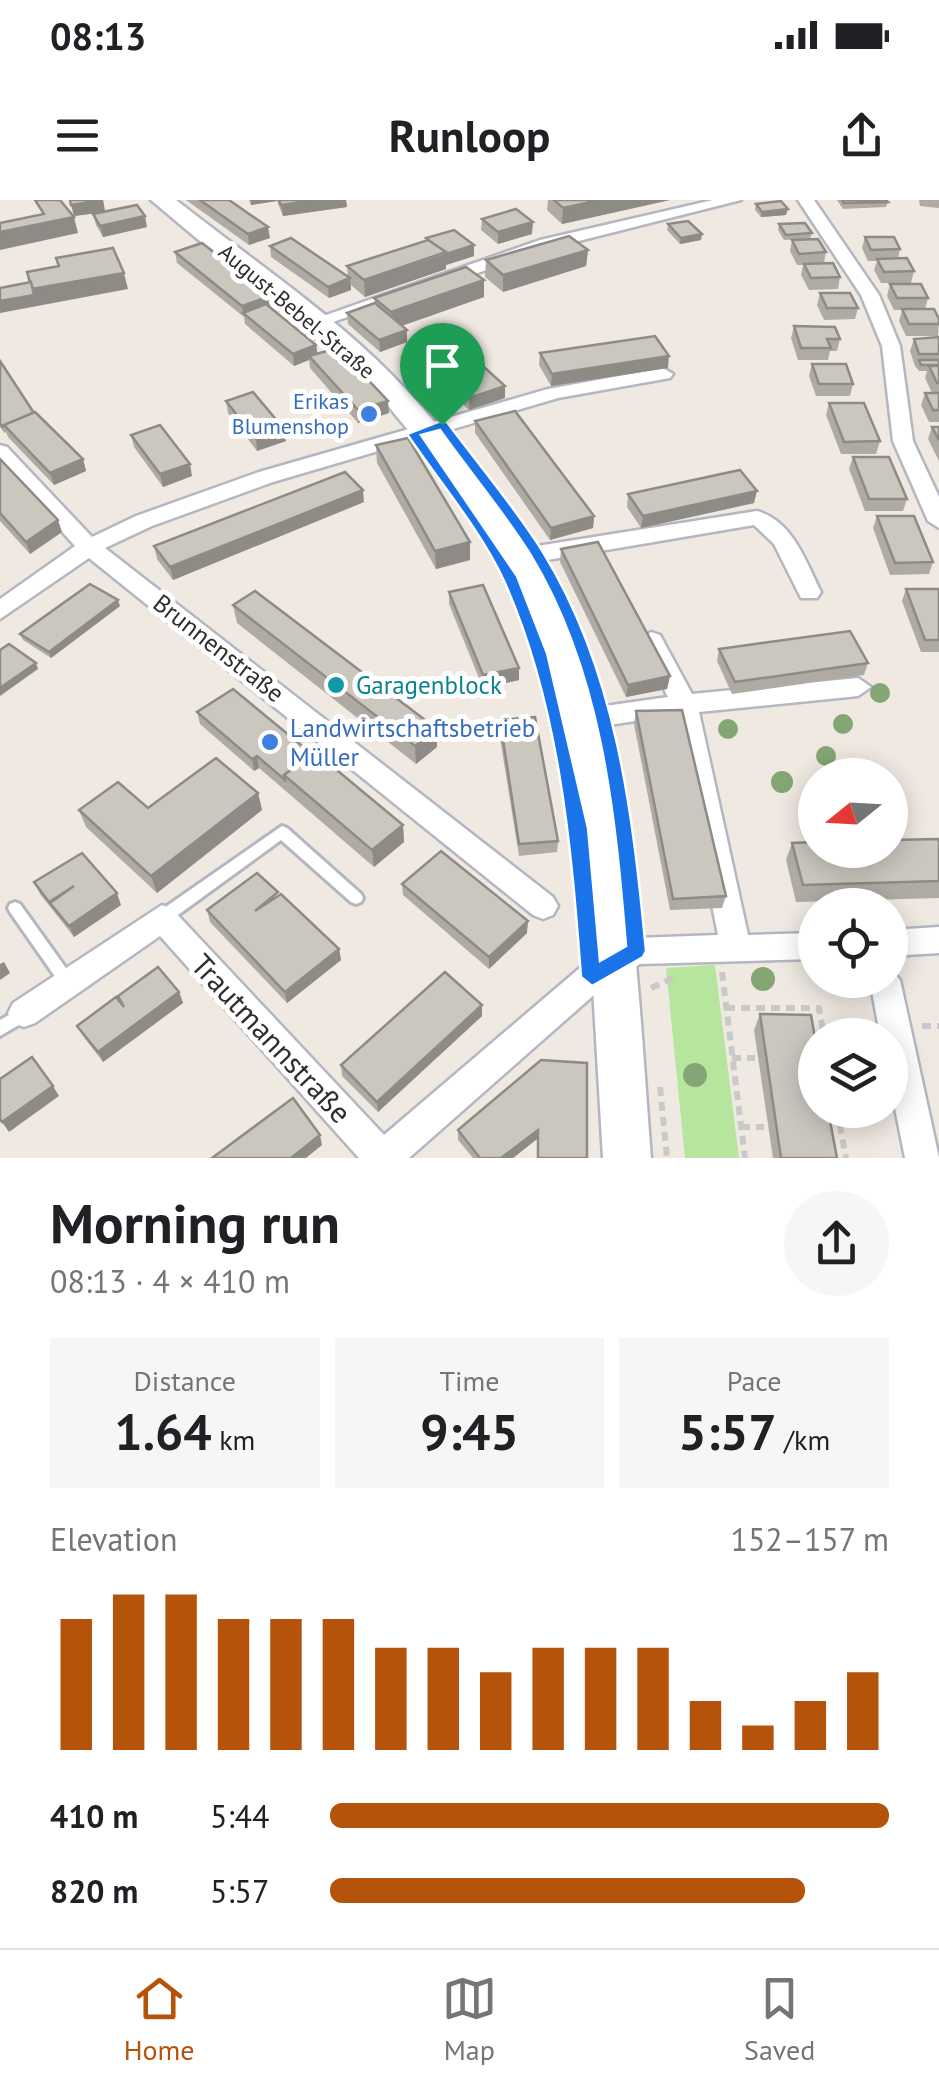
<!DOCTYPE html>
<meta charset="utf-8">
<style>
:root{--surface:#fff;--page:#f6f6f6;--text:#202124;--muted:#757577;--line:#e0e0e0;--accent:#b45309}
body{margin:0;font-family:"PT Sans",sans-serif;background:var(--page);color:var(--text);height:100vh;display:flex;flex-direction:column;font-size:38px;white-space:nowrap}
*{box-sizing:border-box;margin:0}
p{font-size:32px;color:var(--muted)}
.icon{flex:none;width:55px;height:55px;fill:none;stroke:currentColor;stroke-width:2;stroke-linecap:round;stroke-linejoin:round}
.map{position:relative;height:958px;overflow:hidden}
.drawer{display:flex;flex-direction:column;background:var(--surface);flex:1}
.drawer>*{flex:none}
.needle{width:65px;rotate:252deg}
.controls{position:absolute;left:798px;top:558px;display:grid;gap:20px}
.controls a{display:grid;place-items:center;width:110px;height:110px;border-radius:50%;background:var(--surface);box-shadow:0 5px 25px #0003;font-size:50px}
.pin{position:absolute;display:grid;place-items:center;width:85px;height:85px;color:#fff;margin:-102px -42px;border-radius:50% 50% 50% 0;rotate:-45deg;box-shadow:0 0 10px #0007}
.pin .icon{rotate:45deg}
.round{display:grid;place-items:center;flex:none;width:105px;height:105px;border-radius:52px;background:var(--page)}
.overview{display:flex;align-items:center;justify-content:space-between;height:170px;padding:0 50px}
h1{font-size:55px;font-weight:700;line-height:75px}
.figures{display:grid;grid-template-columns:repeat(3,1fr);gap:15px;height:170px;padding:10px 50px}
.figures div{display:grid;align-content:center;border-radius:0px;background:var(--page);text-align:center}
.figures b{font-size:50px;font-weight:700}
.figures small{font-size:28px;font-weight:400}
.figures p{font-size:28px}
.chart{height:280px;padding:20px 50px}
.chart p{display:flex;justify-content:space-between}
.chart svg{width:100%;height:180px;margin-top:10px;stroke:var(--accent);stroke-width:6}
ul{padding:0 50px;list-style:none;font-size:32px}
li{display:grid;grid-template-columns:160px 120px 1fr;align-items:center;height:75px}
li i{height:25px;border-radius:12px;background:var(--accent)}
.status{display:flex;justify-content:space-between;align-items:center;height:70px;padding:0 50px;background:var(--surface);direction:ltr}
.status svg{height:28px;fill:currentColor}
header{display:flex;justify-content:space-between;align-items:center;height:130px;padding:0 50px;background:var(--surface);font-size:45px;font-weight:700}
.menu{display:flex;justify-content:space-around;align-items:center;height:140px;border-top:2px solid var(--line);background:var(--surface);font-size:28px;color:var(--muted)}
.menu a{display:grid;justify-items:center;gap:5px}
.menu .selected{color:var(--accent)}
.map>svg:first-child{display:block}
.green{fill:#b6e59e}
.lines{fill:none;stroke-linecap:round;stroke-linejoin:round}
.lane-casing{stroke:#b4b7c1;stroke-width:6}
.street-casing{stroke:#b4b7c1;stroke-width:5}
.secondary-casing{stroke:#b4b7c1;stroke-width:5}
.path{stroke:#c9c9c9;stroke-width:6;stroke-dasharray:9 6;stroke-linecap:butt}
.lane{fill:#fff;fill-rule:evenodd}
.street{fill:#fff;fill-rule:evenodd}
.secondary{fill:#fff;fill-rule:evenodd}
.tree{fill:#84a574}
.wall{fill:#afaba4}
.shaded-wall{fill:#8e8b86}
.building{fill:#cbc7bf;stroke:#8e8b86;stroke-width:2.5}
.route{fill:#1a73e8;stroke:#fff;stroke-width:2.5;fill-rule:evenodd}
.shop-dot{fill:#3f7fe0;stroke:#fff;stroke-width:4}
.culture-dot{fill:#0f9aa8;stroke:#fff;stroke-width:4}
.labels{text-anchor:middle;dominant-baseline:central;stroke-width:10;stroke-linejoin:round;paint-order:stroke}
.far-street-label{font-size:22px;fill:#2e2e2e;stroke:#fff}
.far-shop-label{font-size:22px;fill:#366cbe;stroke:#fff;text-anchor:end}
.street-label{font-size:25px;fill:#2e2e2e;stroke:#fff}
.culture-label{font-size:25px;fill:#0d838f;stroke:#fff;text-anchor:start}
.shop-label{font-size:25px;fill:#366cbe;stroke:#fff;text-anchor:start}
.near-street-label{font-size:30px;fill:#2e2e2e;stroke:#fff}
</style>
<div class="status"><b>08:13</b><svg viewBox="0 0 49 12"><path d="M0 12V9h3v3zM5 12V6h3v6zM10 12V3h3v9zM15 12V0h3v12zM26 1h20v11H26zM47 4h2v5h-2z"/></svg></div>
<header><svg class="icon" aria-label="menu" viewBox="0 0 24 24"><path d="M4 6h16M4 12h16M4 18h16"/></svg>Runloop<svg class="icon" aria-label="share" viewBox="0 0 24 24"><path d="M12 15V3M7 8l5-5 5 5M5 13v7h14v-7"/></svg></header>
<div class="map">
<svg width="939" height="958" viewBox="0 0 939 958">
<rect width="100%" height="100%" fill="#efe9e1"/>
<polygon class="green" points="715,765 739,958 685,958 666,768"/>
<g class="lines">
<defs>
<g id="lane">
<polygon points="282,626 287,628 361,694 363,698 361,702 356,704 351,702 281,640 167,723 162,724 157,723 155,718 157,713"/>
<polygon points="15,702 20,704 73,778 76,783 73,788 68,790 63,788 10,712 8,708 10,704"/>
<polygon points="23,807 29,809 31,814 29,819 0,836 0,820"/>
</g>
<g id="street">
<polygon points="713,0 741,0 551,48 321,126 306,122 540,40"/>
<polygon points="798,0 814,0 879,95 900,146 913,241 939,297 939,328 928,321 893,241 882,146 861,95"/>
<polygon points="663,168 673,174 670,178 558,198 273,282 152,326 105,348 553,697 558,706 553,715 543,719 533,715 89,358 0,419 0,399 75,346 0,263 0,245 7,247 92,337 136,316 259,272 548,189"/>
<path d="M757,311C793,321 806,362 821,392L817,398H801L774,344L754,325L512,366L501,358L512,350Z"/>
<polygon points="651,432 660,435 692,494 858,478 871,487 858,496 699,512 748,735 815,733 815,759 640,764 603,787 409,958 359,958 160,736 35,823 24,827 13,823 8,813 13,803 162,705 172,709 384,935 581,767 636,738 718,735 674,515 577,530 568,527 564,520 568,513 577,510 668,497 639,441"/>
<polygon points="939,727 939,753 890,756 890,730"/>
<polygon points="890,768 900,780 939,958 905,958 890,883 890,835 880,835 870,780 890,780"/>
</g>
<path id="secondary" d="M151,0H176C248,57 328,110 393,176C464,250 532,341 570,437C631,591 638,793 651,958H603L591,754L573,601L547,472L515,390L453,285L371,185Z"/>
</defs>
<use href="#lane" class="lane-casing"/>
<use href="#street" class="street-casing"/>
<use href="#secondary" class="secondary-casing"/>
<g class="path">
<polyline points="722,772 745,958"/>
<polyline points="651,788 673,778"/>
<polyline points="726,808 819,808 824,835"/>
<polyline points="922,826 939,826"/>
<polyline points="732,858 755,858"/>
<polyline points="660,887 667,958"/>
<polyline points="837,910 846,958"/>
<polyline points="741,927 764,927"/>
</g>
<use href="#lane" class="lane"/>
<use href="#street" class="street"/>
<use href="#secondary" class="secondary"/>
</g>
<g class="tree">
<circle cx="880" cy="493" r="10"/>
<circle cx="843" cy="524" r="10"/>
<circle cx="728" cy="529" r="10"/>
<circle cx="826" cy="556" r="10"/>
<circle cx="782" cy="582" r="11"/>
<circle cx="763" cy="779" r="12"/>
<circle cx="695" cy="875" r="12"/>
</g>
<g class="wall">
<polygon points="103,0 105,11 147,27 103,37 96,25 93,14 105,12 74,16"/>
<polygon points="186,0 229,0 270,38 249,45"/>
<polygon points="249,0 346,0 347,7 283,16 277,1 251,5"/>
<polygon points="548,0 670,0 562,24 547,10"/>
<polygon points="837,0 886,0 888,2 886,7 843,9"/>
<polygon points="919,0 939,0 939,8 920,6"/>
<polygon points="756,4 786,15 761,17 755,10"/>
<polygon points="482,19 532,34 498,44 481,30"/>
<polygon points="668,24 701,40 680,44 667,30"/>
<polygon points="779,24 812,33 810,39 784,40 778,30"/>
<polygon points="865,37 900,49 898,59 914,71 911,83 881,83 874,70 877,61 868,61 862,48"/>
<polygon points="426,38 474,45 474,56 446,65 446,69 365,97 351,85 351,90 329,98 271,57 270,46 348,77 347,66 426,40"/>
<polygon points="792,40 826,52 824,63 840,77 838,89 809,90 801,75 803,65 797,65 790,51"/>
<polygon points="588,50 586,66 503,92 485,77 486,60"/>
<polygon points="175,52 271,107 270,108 316,145 317,154 389,213 358,223 310,168 309,160 294,166 245,124 244,117 177,63"/>
<polygon points="484,80 484,97 402,126 407,130 407,142 380,152 348,124 347,113 375,103 374,98"/>
<polygon points="890,84 928,98 925,109 939,119 938,136 906,136 899,121 902,110 894,110 887,96"/>
<polygon points="820,93 858,108 855,119 824,120 817,105"/>
<polygon points="794,126 840,139 837,151 830,151 828,160 798,160 791,138"/>
<polygon points="939,137 939,222 929,222 921,205 925,193 932,193 925,178 927,171 919,171 915,166 910,151 914,139"/>
<polygon points="417,149 505,186 505,198 469,210 417,161"/>
<polygon points="540,153 668,168 551,186 539,165"/>
<polygon points="0,161 34,213 83,259 86,271 54,285 8,237 6,232 4,233 0,226"/>
<polygon points="812,164 853,184 850,196 816,196 809,176"/>
<polygon points="226,201 286,241 257,251 228,213"/>
<polygon points="829,203 880,241 876,254 841,254 826,215"/>
<polygon points="475,221 594,316 593,328 550,340 475,233"/>
<polygon points="932,227 939,227 939,261 928,239"/>
<polygon points="131,235 192,276 163,287 134,247"/>
<polygon points="376,245 470,360 436,369 377,263"/>
<polygon points="853,257 907,299 903,311 865,311 849,269"/>
<polygon points="0,259 62,332 30,354 0,321"/>
<polygon points="628,294 754,303 641,328 627,307"/>
<polygon points="364,302 173,380 157,359 154,346"/>
<polygon points="877,316 933,362 929,374 890,375 873,328"/>
<polygon points="561,349 670,476 667,489 626,497 560,362"/>
<polygon points="906,389 939,389 939,452 921,452 902,401"/>
<polygon points="449,392 519,480 483,488 449,404"/>
<polygon points="233,405 437,529 437,547 416,564 237,423"/>
<polygon points="120,406 51,458 23,440 20,434"/>
<polygon points="719,449 868,463 864,475 732,494 717,461"/>
<polygon points="636,511 726,696 722,708 670,710 634,524"/>
<polygon points="197,512 312,554 403,625 404,642 374,667 259,568 254,571 200,524"/>
<polygon points="500,520 558,641 557,652 519,656 499,532"/>
<polygon points="258,593 262,610 157,693 86,627 79,610 148,608"/>
<polygon points="939,639 939,698 796,702 786,660 792,643"/>
<polygon points="34,682 121,705 74,737 40,694"/>
<polygon points="402,684 527,733 489,769 403,695"/>
<polygon points="207,710 339,749 341,760 287,803 210,722"/>
<polygon points="179,792 183,803 103,862 83,836 77,826 121,804"/>
<polygon points="760,814 837,958 773,958 754,830"/>
<polygon points="482,816 378,912 342,876 341,865"/>
<polygon points="541,860 587,958 537,958 537,939 513,958 473,958 458,940 458,930"/>
</g>
<g class="shaded-wall">
<polygon points="103,0 105,12 74,16 71,5"/>
<polygon points="251,0 277,0 277,1 251,5"/>
<polygon points="315,0 346,0 347,7 283,16 281,5"/>
<polygon points="600,0 670,0 562,24 563,8"/>
<polygon points="788,9 786,15 761,17 762,12"/>
<polygon points="145,16 147,27 103,37 100,26"/>
<polygon points="74,17 78,33 0,50 0,32"/>
<polygon points="533,22 532,34 498,44 498,32"/>
<polygon points="268,27 270,38 249,45 248,34"/>
<polygon points="702,34 701,40 680,44 681,38"/>
<polygon points="474,45 474,56 446,65 446,69 365,97 364,80"/>
<polygon points="588,50 586,66 503,92 503,75"/>
<polygon points="124,73 128,89 0,113 0,101 32,89"/>
<polygon points="350,78 351,90 329,98 328,87"/>
<polygon points="484,80 484,97 392,129 391,112"/>
<polygon points="270,96 271,107 247,116 243,113 242,106"/>
<polygon points="407,130 407,142 380,152 379,140"/>
<polygon points="316,145 318,157 309,156 309,160 294,166 293,154"/>
<polygon points="669,156 668,168 551,186 552,174"/>
<polygon points="505,186 505,198 469,210 469,198"/>
<polygon points="388,201 389,213 358,223 358,210"/>
<polygon points="284,229 286,241 257,251 256,239"/>
<polygon points="83,259 86,271 54,285 50,273"/>
<polygon points="190,264 192,276 163,287 160,274"/>
<polygon points="363,290 364,302 173,380 170,367"/>
<polygon points="757,291 754,303 641,328 643,316"/>
<polygon points="594,316 593,328 550,340 551,328"/>
<polygon points="58,320 62,332 30,354 26,342"/>
<polygon points="470,342 470,360 436,369 435,351"/>
<polygon points="118,400 120,406 51,458 49,452"/>
<polygon points="36,463 38,469 0,496 0,488"/>
<polygon points="519,468 519,480 483,488 483,475"/>
<polygon points="670,476 667,489 626,497 628,485"/>
<polygon points="437,529 437,547 416,564 415,546"/>
<polygon points="257,556 259,568 254,571 252,559"/>
<polygon points="258,593 262,610 157,693 151,676"/>
<polygon points="403,625 404,642 374,667 372,650"/>
<polygon points="117,693 121,705 74,737 69,726"/>
<polygon points="528,721 527,733 489,769 489,757"/>
<polygon points="339,749 341,760 287,803 285,792"/>
<polygon points="4,762 10,773 0,780 0,764"/>
<polygon points="179,792 183,803 103,862 98,852"/>
<polygon points="482,805 482,816 378,912 377,902"/>
<polygon points="53,886 59,896 9,932 2,922"/>
<polygon points="538,930 537,939 513,958 501,958"/>
<polygon points="320,935 322,945 306,958 291,958"/>
</g>
<g class="building">
<polygon points="35,0 60,0 74,17 0,32 0,23 44,14"/>
<polygon points="70,0 103,0 71,5"/>
<polygon points="200,0 229,0 268,27 248,34"/>
<polygon points="279,0 315,0 281,5"/>
<polygon points="554,0 600,0 563,8"/>
<polygon points="842,0 886,0 888,2 844,3"/>
<polygon points="781,1 788,9 762,12 756,4"/>
<polygon points="137,5 145,16 100,26 93,14"/>
<polygon points="516,9 533,22 498,32 482,19"/>
<polygon points="688,21 702,34 681,38 668,24"/>
<polygon points="805,23 812,33 786,35 779,24"/>
<polygon points="454,30 474,45 446,54 426,38"/>
<polygon points="569,36 588,50 503,75 486,60"/>
<polygon points="865,37 894,37 900,49 871,50"/>
<polygon points="291,38 350,78 328,87 270,46"/>
<polygon points="818,39 826,52 799,54 792,40"/>
<polygon points="428,40 446,52 364,80 347,66"/>
<polygon points="202,43 270,96 242,106 175,52"/>
<polygon points="113,48 124,73 32,89 27,72 59,66 56,58"/>
<polygon points="907,58 914,71 884,72 877,59"/>
<polygon points="833,63 840,77 811,78 804,64"/>
<polygon points="466,67 484,80 391,112 374,98"/>
<polygon points="31,82 34,95 0,101 0,88"/>
<polygon points="890,84 921,84 928,98 897,98"/>
<polygon points="820,93 850,93 858,108 827,108"/>
<polygon points="375,103 407,130 379,140 347,113"/>
<polygon points="266,104 316,145 293,154 243,113"/>
<polygon points="902,109 934,109 939,119 939,124 909,124"/>
<polygon points="794,126 835,127 840,139 827,139 831,148 801,148"/>
<polygon points="655,136 669,156 552,174 540,153"/>
<polygon points="939,137 939,154 919,154 914,139"/>
<polygon points="452,138 505,186 469,198 417,149"/>
<polygon points="338,148 388,201 358,210 309,156"/>
<polygon points="919,160 939,160 939,165 921,165"/>
<polygon points="0,161 34,213 2,227 0,223"/>
<polygon points="812,164 846,164 853,184 819,184"/>
<polygon points="929,166 939,166 939,183 937,183"/>
<polygon points="253,192 284,229 256,239 226,201"/>
<polygon points="925,193 939,193 939,210 933,210"/>
<polygon points="829,203 864,203 880,241 844,242"/>
<polygon points="515,211 594,316 551,328 475,221"/>
<polygon points="35,212 83,259 50,273 4,225"/>
<polygon points="160,225 190,264 160,274 131,235"/>
<polygon points="932,227 939,227 939,240"/>
<polygon points="408,238 470,342 435,351 376,245"/>
<polygon points="853,257 889,257 907,299 869,299"/>
<polygon points="0,259 58,320 26,342 0,313"/>
<polygon points="740,270 757,291 643,316 628,294"/>
<polygon points="345,272 363,290 170,367 154,346"/>
<polygon points="877,316 914,316 933,362 895,363"/>
<polygon points="598,342 670,476 628,485 561,349"/>
<polygon points="90,384 118,400 49,452 20,434"/>
<polygon points="483,385 519,468 483,475 449,392"/>
<polygon points="906,389 939,389 939,440 925,440"/>
<polygon points="255,391 437,529 415,546 233,405"/>
<polygon points="850,431 868,463 735,482 719,449"/>
<polygon points="9,444 36,463 0,488 0,450"/>
<polygon points="233,489 312,554 284,575 285,580 257,556 252,559 197,512"/>
<polygon points="682,510 726,696 673,699 636,511"/>
<polygon points="535,517 558,641 519,644 500,520"/>
<polygon points="315,552 403,625 372,650 284,575"/>
<polygon points="216,558 258,593 151,676 79,610 118,582 148,608"/>
<polygon points="939,639 939,681 803,685 792,643 815,642 815,650 890,650 890,640"/>
<polygon points="441,651 528,721 489,757 402,684"/>
<polygon points="82,653 117,693 69,726 50,703 74,686 49,702 34,682"/>
<polygon points="257,673 278,692 255,711 281,694 339,749 285,792 207,710"/>
<polygon points="158,767 179,792 98,852 77,826 116,797 124,807 118,796"/>
<polygon points="445,772 482,805 377,902 341,865"/>
<polygon points="760,814 811,815 815,838 815,910 828,910 837,958 781,958"/>
<polygon points="32,857 53,886 2,922 0,919 0,879"/>
<polygon points="541,860 587,863 587,958 538,958 538,930 501,958 480,958 458,930"/>
<polygon points="293,898 320,935 291,958 212,958"/>
</g>
<path class="route" d="M438,222H447C479,265 515,307 543,352C617,472 633,614 646,751L643,757L592,786L581,777C571,644 559,504 504,381C482,332 437,279 407,234ZM440,230C469,271 503,311 530,354C602,472 615,613 626,746L600,761L588,628L547,453L517,376L421,235Z"/>
<g class="shop-dot">
<circle cx="369" cy="214" r="10"/>
<circle cx="270" cy="542" r="10"/>
</g>
<circle class="culture-dot" cx="336" cy="485" r="10"/>
<g class="labels">
<g class="far-street-label">
<text transform="translate(297 111) rotate(40)">August-Bebel-Straße</text>
</g>
<g class="far-shop-label">
<text x="349" y="201">Erikas<tspan x="349" dy="25">Blumenshop</tspan></text>
</g>
<g class="street-label">
<text transform="translate(219 448) rotate(38)">Brunnenstraße</text>
</g>
<g class="culture-label">
<text x="356" y="485">Garagenblock</text>
</g>
<g class="shop-label">
<text x="290" y="528">Landwirtschaftsbetrieb<tspan x="290" dy="29">Müller</tspan></text>
</g>
<g class="near-street-label">
<text transform="translate(272 838) rotate(47)">Trautmannstraße</text>
</g>
</g>
</svg>
<div class="controls">
<a><svg class="needle" viewBox="-14 -14 28 28"><path d="M0-13l5 13h-10z" fill="#e53935"/><path d="M0 13l5-13h-10z" fill="#757577"/></svg></a>
<a><svg class="icon" aria-label="locate" viewBox="0 0 24 24"><circle cx="12" cy="12" r="6"/><path d="M12 2v4M12 18v4M2 12h4M18 12h4"/></svg></a>
<a><svg class="icon" aria-label="layers" viewBox="0 0 24 24"><path d="M12 4l9 5-9 5-9-5zM3 14l9 5 9-5"/></svg></a>
</div>
<div class="pin" style="left:442px;top:225px;background:#1e9e55"><svg class="icon" aria-label="arrive" viewBox="0 0 24 24"><path d="M6 21V4h12l-3 4 3 4H6"/></svg></div>
</div>
<section class="drawer">
<div class="overview"><div><h1>Morning run</h1><p>08:13 · 4 × 410 m</p></div><a class="round"><svg class="icon" aria-label="share" viewBox="0 0 24 24"><path d="M12 15V3M7 8l5-5 5 5M5 13v7h14v-7"/></svg></a></div>
<div class="figures">
<div><p>Distance</p><b>1.64<small> km</small></b></div>
<div><p>Time</p><b>9:45</b></div>
<div><p>Pace</p><b>5:57<small> /km</small></b></div>
</div>
<div class="chart"><p><span>Elevation</span>152–157 m</p>
<svg viewBox="0 0 160 44" preserveAspectRatio="none"><path d="M5 44V12M15 44V6M25 44V6M35 44V12M45 44V12M55 44V12M65 44V19M75 44V19M85 44V25M95 44V19M105 44V19M115 44V19M125 44V32M135 44V38M145 44V32M155 44V25"/></svg>
</div>
<ul>
<li><b>410 m</b>5:44<i style="width:100%"></i></li>
<li><b>820 m</b>5:57<i style="width:85%"></i></li>
</ul>
</section>
<nav class="menu">
<a class="selected"><svg class="icon" aria-label="home" viewBox="0 0 24 24"><path d="M3 11l9-7 9 7M6 9v11h12V9"/></svg>Home</a>
<a><svg class="icon" aria-label="map" viewBox="0 0 24 24"><path d="M3 6l6-2 6 2 6-2v14l-6 2-6-2-6 2zM9 4v14M15 6v14"/></svg>Map</a>
<a><svg class="icon" aria-label="saved" viewBox="0 0 24 24"><path d="M7 4h10v16l-5-4-5 4z"/></svg>Saved</a>
</nav>
